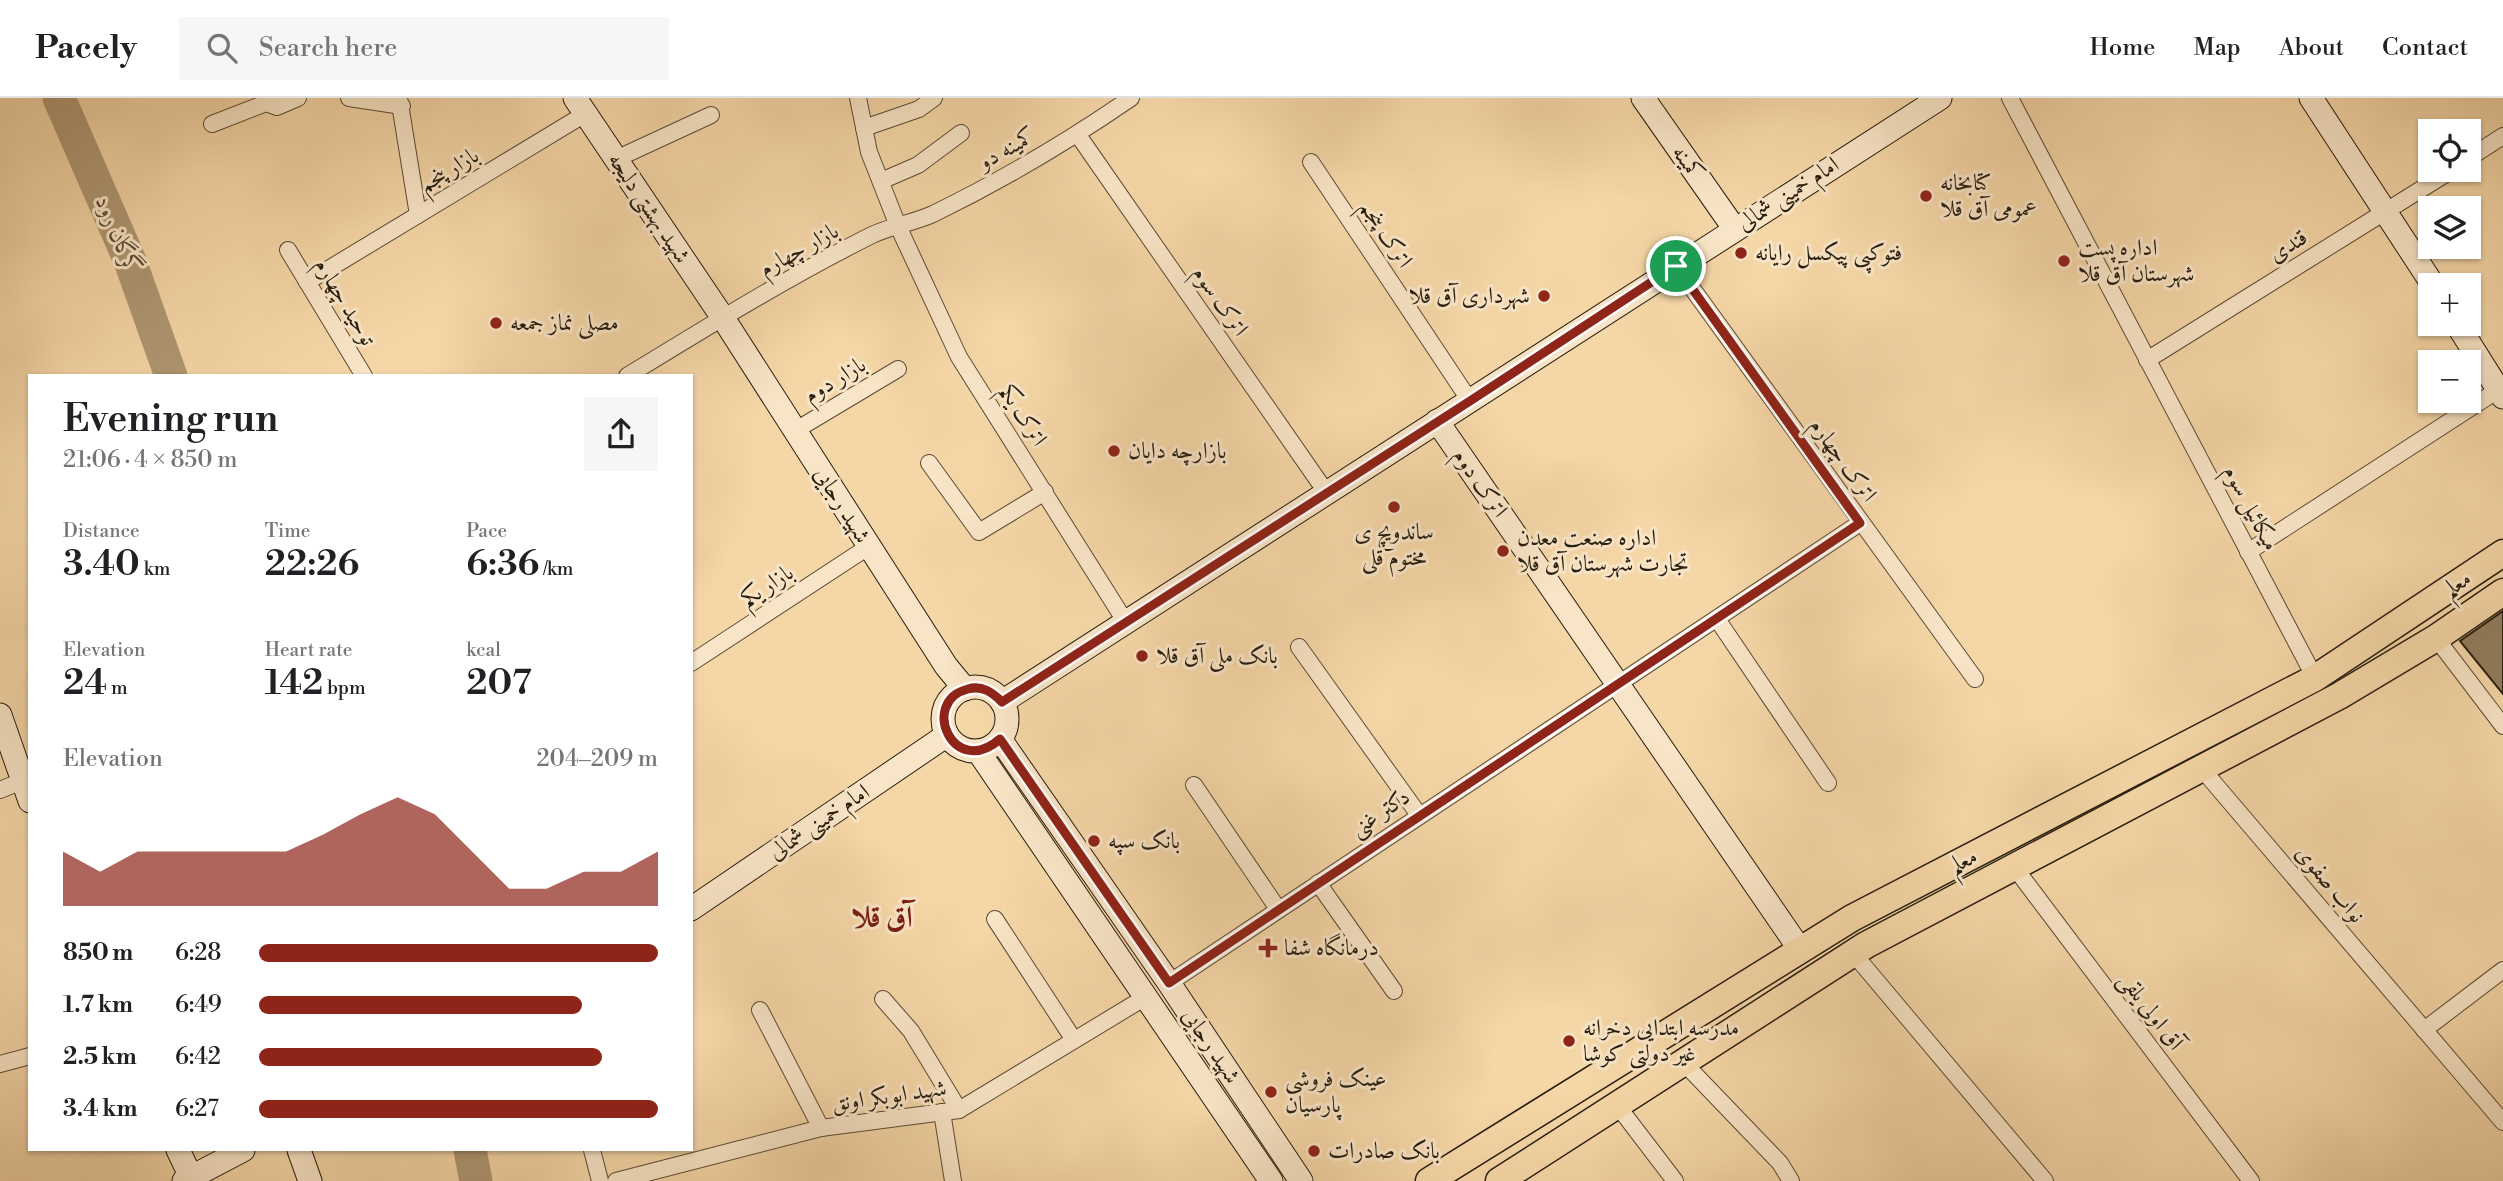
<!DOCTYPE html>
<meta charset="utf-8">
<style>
:root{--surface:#fff;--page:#f6f6f6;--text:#202124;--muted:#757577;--line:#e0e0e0;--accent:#8f2418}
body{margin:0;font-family:"Libre Bodoni",Amiri,serif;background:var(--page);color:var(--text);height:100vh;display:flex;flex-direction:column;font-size:26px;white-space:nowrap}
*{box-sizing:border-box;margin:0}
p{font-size:23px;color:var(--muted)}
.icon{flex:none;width:38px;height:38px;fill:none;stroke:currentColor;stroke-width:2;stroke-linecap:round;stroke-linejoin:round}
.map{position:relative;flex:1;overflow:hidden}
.sheet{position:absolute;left:28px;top:276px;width:665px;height:777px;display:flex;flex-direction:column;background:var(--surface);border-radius:0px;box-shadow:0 2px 5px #0004}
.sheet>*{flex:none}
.tools{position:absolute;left:2418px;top:21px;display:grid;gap:14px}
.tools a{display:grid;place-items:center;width:63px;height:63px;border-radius:0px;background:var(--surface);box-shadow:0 2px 5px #0004;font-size:35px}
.pin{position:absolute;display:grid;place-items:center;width:60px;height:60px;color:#fff;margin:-30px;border:4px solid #fff;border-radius:50%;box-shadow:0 2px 7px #0007}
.round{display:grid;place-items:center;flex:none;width:74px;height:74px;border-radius:0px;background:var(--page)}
.summary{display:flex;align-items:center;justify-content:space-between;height:119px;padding:0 35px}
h1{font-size:38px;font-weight:600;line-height:52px}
.figures{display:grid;grid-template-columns:repeat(3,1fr);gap:10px;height:119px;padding:7px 35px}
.figures div{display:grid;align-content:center}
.figures b{font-size:35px;font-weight:600}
.figures small{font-size:19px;font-weight:400}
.figures p{font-size:19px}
.chart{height:196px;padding:14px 35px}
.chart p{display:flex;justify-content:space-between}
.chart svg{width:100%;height:126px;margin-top:7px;fill:var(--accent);opacity:.7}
ul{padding:0 35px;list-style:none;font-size:23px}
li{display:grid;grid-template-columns:112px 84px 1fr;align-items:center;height:52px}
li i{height:18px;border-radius:9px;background:var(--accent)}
header{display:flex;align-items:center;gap:42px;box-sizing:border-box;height:98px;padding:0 35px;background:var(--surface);border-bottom:2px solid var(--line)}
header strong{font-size:33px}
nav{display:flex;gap:38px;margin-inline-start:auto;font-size:24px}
.search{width:490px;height:63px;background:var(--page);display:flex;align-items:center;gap:18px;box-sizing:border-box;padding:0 24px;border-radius:0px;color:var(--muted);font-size:26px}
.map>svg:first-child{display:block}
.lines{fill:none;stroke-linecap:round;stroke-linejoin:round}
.river{stroke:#af9773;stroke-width:33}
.building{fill:#927d5e;stroke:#271d0e;stroke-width:2}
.street-casing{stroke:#5a4b34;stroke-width:18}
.secondary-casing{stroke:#271d0e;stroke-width:25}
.primary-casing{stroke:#271d0e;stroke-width:29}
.street{stroke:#f8e4c6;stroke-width:16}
.secondary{stroke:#f8e4c6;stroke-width:23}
.primary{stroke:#f5d6a7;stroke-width:26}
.route-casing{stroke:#fff;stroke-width:14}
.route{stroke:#8f2418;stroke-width:9}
.poi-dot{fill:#8f2418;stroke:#f8e4c6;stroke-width:2.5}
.labels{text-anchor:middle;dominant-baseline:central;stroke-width:6;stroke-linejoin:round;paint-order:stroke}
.street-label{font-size:23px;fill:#271d0e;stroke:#f8e4c6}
.poi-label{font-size:23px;fill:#271d0e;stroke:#f8e4c6;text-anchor:start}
.water-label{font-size:24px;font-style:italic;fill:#574831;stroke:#f8e4c6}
.district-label{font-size:30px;font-weight:bold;fill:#7a1f14;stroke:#f8e4c6}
</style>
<header>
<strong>Pacely</strong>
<div class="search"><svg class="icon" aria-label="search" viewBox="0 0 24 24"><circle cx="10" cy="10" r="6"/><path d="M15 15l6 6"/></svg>Search here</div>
<nav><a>Home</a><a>Map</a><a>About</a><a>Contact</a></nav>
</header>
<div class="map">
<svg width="2503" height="1083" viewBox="0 0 2503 1083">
<rect width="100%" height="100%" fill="#f5d6a7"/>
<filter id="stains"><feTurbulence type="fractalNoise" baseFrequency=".00286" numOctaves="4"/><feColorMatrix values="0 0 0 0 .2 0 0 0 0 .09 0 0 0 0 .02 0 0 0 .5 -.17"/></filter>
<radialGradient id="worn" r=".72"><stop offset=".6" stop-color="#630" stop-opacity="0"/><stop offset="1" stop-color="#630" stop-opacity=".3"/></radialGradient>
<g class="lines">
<g class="river">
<polyline points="59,0 130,163 171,278"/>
<polyline points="470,1052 476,1083"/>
</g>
</g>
<polygon class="building" points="2503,513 2503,596 2460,543"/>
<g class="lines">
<defs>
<g id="street">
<polyline points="349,0 402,8"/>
<polyline points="399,0 418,117"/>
<polyline points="858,0 869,54 898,128 959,259 1125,523"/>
<polyline points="2010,0 2315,580"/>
<polyline points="212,26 266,5 277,9 298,0"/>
<polyline points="864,30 919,11 934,0"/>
<polyline points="1078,37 1326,394"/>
<polyline points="2469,60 2503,38"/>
<polyline points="616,61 711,17"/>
<polyline points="1311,64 1470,303"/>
<polyline points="881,83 918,67 961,35"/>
<polyline points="288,152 364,278"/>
<polyline points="1676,168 1975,581"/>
<polyline points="307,184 585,16"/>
<polyline points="2147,262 2452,72"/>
<path d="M627,278C707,229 788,179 872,137C891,128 913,125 933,116C1003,82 1067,44 1131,0"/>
<polyline points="796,332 898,271"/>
<polyline points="929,365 979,434 1045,394"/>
<polyline points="2248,454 2498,292"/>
<polyline points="1717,521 1828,685"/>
<polyline points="2436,540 2503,628"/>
<polyline points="1299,549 1419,717"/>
<polyline points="691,565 868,449"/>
<polyline points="2202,671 2503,1024"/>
<polyline points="1194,687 1278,811"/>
<polyline points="0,692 22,683"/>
<polyline points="2015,770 2251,1083"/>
<polyline points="1318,785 1394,893"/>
<polyline points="995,821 1074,942"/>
<polyline points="1853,855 2045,1083"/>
<polyline points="1169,885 1860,425"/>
<polyline points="883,901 911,933 959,1012"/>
<polyline points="760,912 821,1030"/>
<polyline points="2424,932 2503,872"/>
<polyline points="1683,964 1780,1065 1791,1083"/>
<polyline points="0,966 30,958"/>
<polyline points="1617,1007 1675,1083"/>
<polyline points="942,1014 953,1083"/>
<polyline points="592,1052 600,1083"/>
<polyline points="616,1083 821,1030 959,1012 1144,900"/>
</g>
<g id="secondary">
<polyline points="575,0 723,220 946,568 965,591"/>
<polyline points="1643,0 1734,130"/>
<polyline points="2311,0 2433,187"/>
<polyline points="2457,226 2503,299"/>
<polyline points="1437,323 1801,853"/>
<circle cx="975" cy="621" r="32"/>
<polyline points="1002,604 1940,0"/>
<polyline points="0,617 30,703"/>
<polyline points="1000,641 1169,885 1301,1083"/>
<polyline points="978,653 1271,1083"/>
<polyline points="691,811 947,637"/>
<polyline points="178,1052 191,1079"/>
<polyline points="299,1052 310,1083"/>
<polyline points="184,1083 243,1052"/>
</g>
<g id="primary">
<polyline points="1429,1083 1852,820 2315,580 2503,455"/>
<polyline points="1499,1083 1866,847 2339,598 2436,540 2503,494"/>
</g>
</defs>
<use href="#street" class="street-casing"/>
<use href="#secondary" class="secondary-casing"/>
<use href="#primary" class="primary-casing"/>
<use href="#street" class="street"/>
<use href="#secondary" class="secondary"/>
<use href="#primary" class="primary"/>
</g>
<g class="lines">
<defs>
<path id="route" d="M1676,168L1860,425L1169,885L1000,641C953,682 919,603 968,591C982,587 992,594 1002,604L1470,303Z"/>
</defs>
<use href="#route" class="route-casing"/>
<use href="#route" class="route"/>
</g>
<g class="poi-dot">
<circle cx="1926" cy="98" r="7"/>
<circle cx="1741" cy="155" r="7"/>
<circle cx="2064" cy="163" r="7"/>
<circle cx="1544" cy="198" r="7"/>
<circle cx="496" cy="225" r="7"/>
<circle cx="1114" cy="353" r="7"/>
<circle cx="1394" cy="409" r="7"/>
<circle cx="1503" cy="453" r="7"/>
<circle cx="1142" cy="558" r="7"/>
<circle cx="1094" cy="743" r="7"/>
<path d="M1264.5 839.5h7v7h7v7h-7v7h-7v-7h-7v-7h7z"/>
<circle cx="1569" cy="943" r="7"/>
<circle cx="1271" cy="994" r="7"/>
<circle cx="1314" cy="1053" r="7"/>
</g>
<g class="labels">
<g class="street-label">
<text transform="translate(1007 51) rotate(-29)">کمینه دو</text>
<text transform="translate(1688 65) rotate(55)">کمینه</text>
<text transform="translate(449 72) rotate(-31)">بازار پنجم</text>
<text transform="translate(1788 96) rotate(-33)">امام خمینی شمالی</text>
<text transform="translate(649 110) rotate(56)">شهید بهشتی دلیجه</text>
<text transform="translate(1386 136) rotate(56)">اترک پنجم</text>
<text transform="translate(2288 148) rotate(-32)">قندی</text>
<text transform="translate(799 152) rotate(-29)">بازار چهارم</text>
<text transform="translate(1220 203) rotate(55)">اترک سوم</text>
<text transform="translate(345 204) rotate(59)">توحید چهارم</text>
<text transform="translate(835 282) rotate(-31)">بازار دوم</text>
<text transform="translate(1023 317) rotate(57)">اترک یکم</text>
<text transform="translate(1843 362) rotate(54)">اترک چهارم</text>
<text transform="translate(1480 385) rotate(55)">اترک دوم</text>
<text transform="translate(842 407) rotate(58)">شهید رجایی</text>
<text transform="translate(2251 410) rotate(62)">میکائیل سوم</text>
<text transform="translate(2457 486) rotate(-34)">معلم</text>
<text transform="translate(767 488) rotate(-33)">بازار یکم</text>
<text transform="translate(1380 715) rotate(-34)">دکتر غنی</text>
<text transform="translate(819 724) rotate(-34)">امام خمینی شمالی</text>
<text transform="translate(1963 763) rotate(-27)">معلم</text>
<text transform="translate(2330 786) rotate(50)">نواب صفوی</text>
<text transform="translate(2151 913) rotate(53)">آق اولی یلقی</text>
<text transform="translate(1211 948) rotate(56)">شهید رجایی</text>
<text transform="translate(889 998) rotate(-8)">شهید ابوبکر اونق</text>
</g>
<g class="poi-label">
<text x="1940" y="85">کتابخانه<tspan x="1940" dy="26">عمومی آق قلا</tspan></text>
<text x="2078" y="150">اداره پست<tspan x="2078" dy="26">شهرستان آق قلا</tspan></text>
<text x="1755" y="155">فتوکپی پیکسل رایانه</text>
<text x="1530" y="198" text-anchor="end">شهرداری آق قلا</text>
<text x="510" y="225">مصلی نماز جمعه</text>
<text x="1128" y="353">بازارچه دایان</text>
<text x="1394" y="434" text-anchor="middle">ساندویچ ی<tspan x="1394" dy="26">مختوم قلی</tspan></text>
<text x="1517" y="440">اداره صنعت معدن<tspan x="1517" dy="26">تجارت شهرستان آق قلا</tspan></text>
<text x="1156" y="558">بانک ملی آق قلا</text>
<text x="1108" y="743">بانک سپه</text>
<text x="1284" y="850">درمانگاه شفا</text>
<text x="1583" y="930">مدرسه ابتدایی دخرانه<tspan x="1583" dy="26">غیر دولتی کوشا</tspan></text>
<text x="1285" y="981">عینک فروشی<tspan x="1285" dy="26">پارسیان</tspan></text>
<text x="1328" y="1053">بانک صادرات</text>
</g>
<g class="water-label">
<text transform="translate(118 138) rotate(67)">گرگان رود</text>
</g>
<g class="district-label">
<text x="882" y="820">آق قلا</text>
</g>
</g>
<rect width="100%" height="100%" filter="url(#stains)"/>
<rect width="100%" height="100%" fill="url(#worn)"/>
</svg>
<div class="tools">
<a><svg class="icon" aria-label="locate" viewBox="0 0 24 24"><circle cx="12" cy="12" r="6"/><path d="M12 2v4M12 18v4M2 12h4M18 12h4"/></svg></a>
<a><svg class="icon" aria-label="layers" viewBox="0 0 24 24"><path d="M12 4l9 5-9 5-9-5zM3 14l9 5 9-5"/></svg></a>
<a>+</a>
<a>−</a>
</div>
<div class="pin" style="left:1676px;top:168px;background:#1e9e55"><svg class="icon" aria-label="arrive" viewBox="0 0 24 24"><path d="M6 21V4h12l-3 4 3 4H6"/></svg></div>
<section class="sheet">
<div class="summary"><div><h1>Evening run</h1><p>21:06 · 4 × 850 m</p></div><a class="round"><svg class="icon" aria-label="share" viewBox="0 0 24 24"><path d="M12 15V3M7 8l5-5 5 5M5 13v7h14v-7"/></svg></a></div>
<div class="figures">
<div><p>Distance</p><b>3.40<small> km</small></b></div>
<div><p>Time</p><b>22:26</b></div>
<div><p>Pace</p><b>6:36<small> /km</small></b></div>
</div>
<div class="figures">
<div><p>Elevation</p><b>24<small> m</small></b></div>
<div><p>Heart rate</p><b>142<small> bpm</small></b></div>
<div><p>kcal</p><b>207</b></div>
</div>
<div class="chart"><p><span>Elevation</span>204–209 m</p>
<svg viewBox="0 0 160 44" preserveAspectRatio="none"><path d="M0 44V25L10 32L20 25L30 25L40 25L50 25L60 25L70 19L80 12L90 6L100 12L110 25L120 38L130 38L140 32L150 32L160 25V44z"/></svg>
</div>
<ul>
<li><b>850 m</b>6:28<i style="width:100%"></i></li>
<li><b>1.7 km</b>6:49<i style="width:81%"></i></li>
<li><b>2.5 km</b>6:42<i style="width:86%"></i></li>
<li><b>3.4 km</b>6:27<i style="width:100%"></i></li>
</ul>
</section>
</div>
